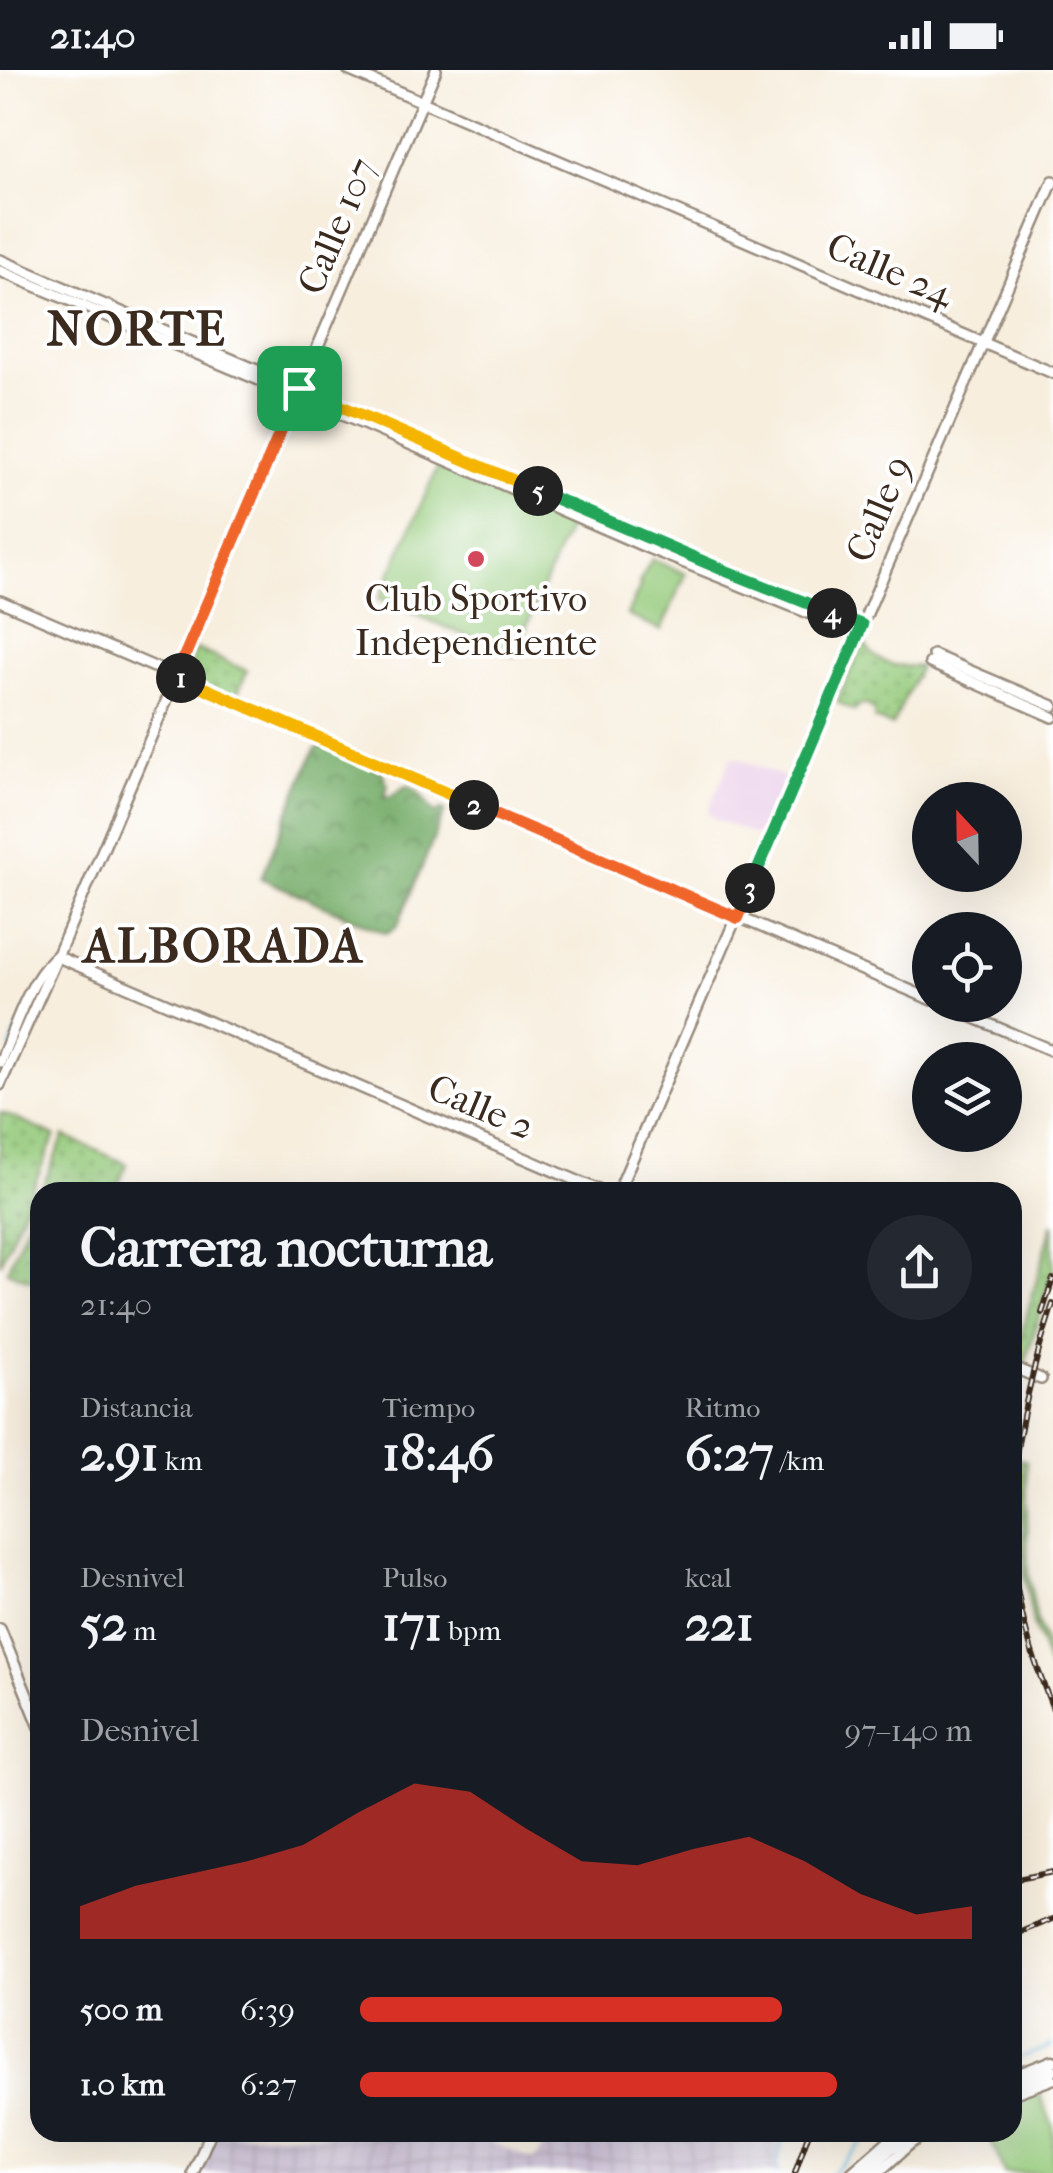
<!DOCTYPE html>
<html lang="es">
<meta charset="utf-8">
<style>
:root{--surface:#171b24;--page:#242831;--text:#f1f3f6;--muted:#9ea1a6;--accent:#d93025}
body{margin:0;font-family:"IM FELL French Canon",serif;background:var(--page);color:var(--text);height:100vh;display:flex;flex-direction:column;font-size:38px;white-space:nowrap}
*{box-sizing:border-box;margin:0}
p{font-size:32px;color:var(--muted)}
.icon{flex:none;width:55px;height:55px;fill:none;stroke:currentColor;stroke-width:2;stroke-linecap:round;stroke-linejoin:round}
.map{position:relative;flex:1;overflow:hidden}
.side{position:absolute;left:30px;top:1112px;width:992px;height:960px;display:flex;flex-direction:column;background:var(--surface);border-radius:30px;box-shadow:0 10px 40px #0002}
.side>*{flex:none}
.needle{width:65px;rotate:338deg}
.controls{position:absolute;left:912px;top:712px;display:grid;gap:20px}
.controls a{display:grid;place-items:center;width:110px;height:110px;border-radius:50%;background:var(--surface);box-shadow:0 10px 40px #0002;font-size:50px}
.pin{position:absolute;display:grid;place-items:center;width:85px;height:85px;color:#fff;margin:-42px;border-radius:20px;box-shadow:0 5px 15px #0006}
.km{position:absolute;width:50px;height:50px;margin:-25px;border-radius:50%;background:#222;color:#fff;font-size:28px;line-height:50px;text-align:center}
.round{display:grid;place-items:center;flex:none;width:105px;height:105px;border-radius:52px;background:var(--page)}
.summary{display:flex;align-items:center;justify-content:space-between;height:170px;padding:0 50px}
h1{font-size:55px;font-weight:700;line-height:75px}
.metrics{display:grid;grid-template-columns:repeat(3,1fr);gap:15px;height:170px;padding:10px 50px}
.metrics div{display:grid;align-content:center}
.metrics b{font-size:50px;font-weight:700}
.metrics small{font-size:28px;font-weight:400}
.metrics p{font-size:28px}
.chart{height:280px;padding:20px 50px}
.chart p{display:flex;justify-content:space-between}
.chart svg{width:100%;height:180px;margin-top:10px;fill:var(--accent);opacity:.7}
ul{padding:0 50px;list-style:none;font-size:32px}
li{display:grid;grid-template-columns:160px 120px 1fr;align-items:center;height:75px}
li i{height:25px;border-radius:12px;background:var(--accent)}
.status{display:flex;justify-content:space-between;align-items:center;height:70px;padding:0 50px;background:var(--surface);direction:ltr}
.status svg{height:28px;fill:currentColor}
.map>svg:first-child{display:block}
.built{fill:#ecd1ea}
.industrial{fill:url(#industrial-grid)}
.grass{fill:url(#grass-dots);stroke:#687a4d;stroke-width:2.5}
.forest{fill:url(#forest-crowns);stroke:#5a6c45;stroke-width:2.5}
.garden{fill:#95ca7c;stroke:#687a4d;stroke-width:2.5}
.lines{fill:none;stroke-linecap:round;stroke-linejoin:round}
.stream{stroke:#66bae2;stroke-width:2.5}
.secondary-casing{stroke:#998c7e;stroke-width:14}
.primary-casing{stroke:#998c7e;stroke-width:15}
.secondary{stroke:#fff;stroke-width:9}
.primary{stroke:#fff;stroke-width:10}
.rail-casing{stroke:#3b2a1e;stroke-width:6}
.rail{stroke:#fff;stroke-width:2.5;stroke-dasharray:8;stroke-linecap:butt}
.split-1-casing{stroke:#fff;stroke-width:20}
.split-2-casing{stroke:#fff;stroke-width:20}
.split-3-casing{stroke:#fff;stroke-width:20}
.split-4-casing{stroke:#fff;stroke-width:20}
.split-5-casing{stroke:#fff;stroke-width:20}
.split-6-casing{stroke:#fff;stroke-width:20}
.split-1{stroke:#f0652b;stroke-width:12}
.split-2{stroke:#f5b400;stroke-width:12}
.split-3{stroke:#f0652b;stroke-width:12}
.split-4{stroke:#22a559;stroke-width:12}
.split-5{stroke:#22a559;stroke-width:12}
.split-6{stroke:#f5b400;stroke-width:12}
.poi-dot{fill:#d1495b;stroke:#fff;stroke-width:4}
.labels{text-anchor:middle;dominant-baseline:central;stroke-width:8;stroke-linejoin:round;paint-order:stroke}
.street-label{font-size:38px;fill:#3b2a1e;stroke:#fff}
.poi-label{font-size:38px;fill:#3b2a1e;stroke:#fff}
.district-label{font-size:48px;font-weight:bold;letter-spacing:2.5px;fill:#3b2a1e;stroke:#fff}
</style>
<div class="status"><b>21:40</b><svg viewBox="0 0 49 12"><path d="M0 12V9h3v3zM5 12V6h3v6zM10 12V3h3v9zM15 12V0h3v12zM26 1h20v11H26zM47 4h2v5h-2z"/></svg></div>
<div class="map">
<svg width="1053" height="2103" viewBox="0 0 1053 2103">
<defs>
<pattern id="industrial-grid" width="8" height="8" patternUnits="userSpaceOnUse" patternTransform="scale(2.5)"><rect width="8" height="8" fill="#cbbfd5"/><path d="M0 4h8M4 0v8" fill="none" stroke="#afa4b6"/></pattern>
<pattern id="grass-dots" width="8" height="8" patternUnits="userSpaceOnUse" patternTransform="scale(2.5)"><rect width="8" height="8" fill="#95ca7c"/><path d="M2 2h.1M6 6h.1" fill="none" stroke="#7ba465" stroke-width="1.8" stroke-linecap="round"/></pattern>
<pattern id="forest-crowns" width="20" height="18" patternUnits="userSpaceOnUse" patternTransform="scale(2.5)"><rect width="20" height="18" fill="#78ae6c"/><path d="M2 6a3 3 0 1 1 6 0M12 15a3 3 0 1 1 6 0" fill="none" stroke="#648e58"/></pattern>
</defs>
<rect width="100%" height="100%" fill="#fff"/>
<filter id="ink" filterUnits="userSpaceOnUse"><feTurbulence type="fractalNoise" baseFrequency=".01" numOctaves="2"/><feDisplacementMap in="SourceGraphic" scale="20" xChannelSelector="R" yChannelSelector="G"/><feConvolveMatrix kernelMatrix="1 2 1 2 8 2 1 2 1" color-interpolation-filters="sRGB"/></filter>
<filter id="wash" filterUnits="userSpaceOnUse"><feTurbulence type="fractalNoise" baseFrequency=".0048" numOctaves="4" result="noise"/><feDisplacementMap in="SourceGraphic" scale="40" xChannelSelector="R" yChannelSelector="G"/><feGaussianBlur stdDeviation="2.25" result="paint"/><feColorMatrix in="noise" values="0 0 0 0 0 0 0 0 0 0 0 0 0 0 0 0 0 1.4 0 .05"/><feComposite in="paint" operator="in"/></filter>
<g filter="url(#wash)">
<rect width="100%" height="100%" fill="#f7eede"/>
<polygon class="built" points="735,687 789,709 766,766 762,768 715,749 708,742 731,688"/>
<polygon class="industrial" points="216,2063 469,2063 533,2090 539,2085 548,2063 786,2063 776,2096 778,2103 198,2103"/>
<g class="grass">
<path d="M863,571C874,594 896,598 920,596L892,656L875,649L874,641L868,635H860L854,641L837,632Z"/>
<polygon points="196,579 247,601 235,630 184,607"/>
<polygon points="0,1042 55,1066 0,1194"/>
<polygon points="64,1066 127,1094 115,1122 40,1122"/>
<polygon points="40,1123 40,1214 7,1201"/>
<polygon points="1053,1153 1053,1200 1024,1297 1013,1293"/>
<polygon points="1020,1389 1026,1391 1028,1504 1037,1552 1053,1597 1053,1611 1033,1554 1024,1505"/>
</g>
<polygon class="forest" points="321,675 362,691 382,701 388,716 384,727 392,726 404,717 410,716 419,723 435,744 441,739 445,741 397,857 386,863 261,808 314,681"/>
<g class="garden">
<polygon points="440,392 572,449 514,586 379,529"/>
<polygon points="652,489 686,504 661,560 627,545 641,515 639,513"/>
<polygon points="1038,2019 1053,2057 1053,2103 1004,2103 988,2063 1012,2062 1013,2029"/>
</g>
<g class="lines">
<g class="stream">
<polyline points="10,978 30,931"/>
<polyline points="1012,1991 1053,1975"/>
<polyline points="778,2103 776,2096 786,2062"/>
<polyline points="832,2103 873,2062"/>
</g>
</g>
</g>
<g filter="url(#ink)">
<g class="lines">
<defs>
<g id="secondary">
<polyline points="348,0 1053,303"/>
<polyline points="0,190 721,499 862,555"/>
<polyline points="0,201 366,355 648,478 858,563"/>
<polyline points="0,531 930,929"/>
<polyline points="933,585 1053,636"/>
<polyline points="930,593 1053,647"/>
<polyline points="56,886 603,1122"/>
<polyline points="944,935 1053,981"/>
<path d="M0,992C15,957 27,914 54,888"/>
<polyline points="0,1015 51,901 436,0"/>
<polyline points="618,1122 1053,111"/>
<polyline points="1012,1297 1041,1309"/>
<polyline points="0,1559 40,1657"/>
<polyline points="1012,2024 1053,2009"/>
<polyline points="193,2103 211,2062"/>
<polyline points="878,2103 911,2073 928,2062"/>
</g>
<g id="primary">
<polyline points="1012,2007 1053,1991"/>
<polyline points="1012,2016 1053,2000"/>
<polyline points="852,2103 899,2062"/>
<polyline points="866,2103 890,2079 913,2062"/>
</g>
</defs>
<use href="#secondary" class="secondary-casing"/>
<use href="#primary" class="primary-casing"/>
<use href="#secondary" class="secondary"/>
<use href="#primary" class="primary"/>
<defs>
<g id="rail">
<polyline points="1042,1243 1053,1209"/>
<path d="M1012,1412C1020,1351 1034,1292 1053,1234"/>
<path d="M1012,1480C1018,1540 1030,1583 1053,1639"/>
<polyline points="1012,1810 1053,1802"/>
<polyline points="1012,1866 1053,1849"/>
<polyline points="795,2103 809,2062"/>
</g>
</defs>
<use href="#rail" class="rail-casing"/>
<use href="#rail" class="rail"/>
</g>
</g>
<g class="lines" filter="url(#ink)">
<defs>
<polyline id="split-1" points="181,608 176,606 299,318"/>
<polyline id="split-2" points="181,608 474,735"/>
<polyline id="split-3" points="474,735 738,848 750,818"/>
<polyline id="split-4" points="750,818 862,555 832,543"/>
<polyline id="split-5" points="538,421 721,499 832,543"/>
<polyline id="split-6" points="299,318 538,421"/>
</defs>
<use href="#split-1" class="split-1-casing"/>
<use href="#split-2" class="split-2-casing"/>
<use href="#split-3" class="split-3-casing"/>
<use href="#split-4" class="split-4-casing"/>
<use href="#split-5" class="split-5-casing"/>
<use href="#split-6" class="split-6-casing"/>
<use href="#split-1" class="split-1"/>
<use href="#split-2" class="split-2"/>
<use href="#split-3" class="split-3"/>
<use href="#split-4" class="split-4"/>
<use href="#split-5" class="split-5"/>
<use href="#split-6" class="split-6"/>
</g>
<circle class="poi-dot" cx="476" cy="489" r="10"/>
<g class="labels">
<g class="street-label">
<text transform="translate(337 156) rotate(-67)">Calle 107</text>
<text transform="translate(890 200) rotate(23)">Calle 24</text>
<text transform="translate(879 439) rotate(-67)">Calle 9</text>
<text transform="translate(481 1037) rotate(23)">Calle 2</text>
</g>
<g class="poi-label">
<text x="476" y="528">Club Sportivo<tspan x="476" dy="44">Independiente</tspan></text>
</g>
<g class="district-label">
<text x="137" y="259">NORTE</text>
<text x="224" y="876">ALBORADA</text>
</g>
</g>
</svg>
<div class="controls">
<a><svg class="needle" viewBox="-14 -14 28 28"><path d="M0-13l5 13h-10z" fill="#e53935"/><path d="M0 13l5-13h-10z" fill="#9ea1a6"/></svg></a>
<a><svg class="icon" aria-label="locate" viewBox="0 0 24 24"><circle cx="12" cy="12" r="6"/><path d="M12 2v4M12 18v4M2 12h4M18 12h4"/></svg></a>
<a><svg class="icon" aria-label="layers" viewBox="0 0 24 24"><path d="M12 4l9 5-9 5-9-5zM3 14l9 5 9-5"/></svg></a>
</div>
<div class="pin" style="left:299px;top:318px;background:#1e9e55"><svg class="icon" aria-label="arrive" viewBox="0 0 24 24"><path d="M6 21V4h12l-3 4 3 4H6"/></svg></div>
<b class="km" style="left:181px;top:608px">1</b>
<b class="km" style="left:474px;top:735px">2</b>
<b class="km" style="left:750px;top:818px">3</b>
<b class="km" style="left:832px;top:543px">4</b>
<b class="km" style="left:538px;top:421px">5</b>
<section class="side">
<div class="summary"><div><h1>Carrera nocturna</h1><p>21:40</p></div><a class="round"><svg class="icon" aria-label="share" viewBox="0 0 24 24"><path d="M12 15V3M7 8l5-5 5 5M5 13v7h14v-7"/></svg></a></div>
<div class="metrics">
<div><p>Distancia</p><b>2.91<small> km</small></b></div>
<div><p>Tiempo</p><b>18:46</b></div>
<div><p>Ritmo</p><b>6:27<small> /km</small></b></div>
</div>
<div class="metrics">
<div><p>Desnivel</p><b>52<small> m</small></b></div>
<div><p>Pulso</p><b>171<small> bpm</small></b></div>
<div><p>kcal</p><b>221</b></div>
</div>
<div class="chart"><p><span>Desnivel</span>97–140 m</p>
<svg viewBox="0 0 160 44" preserveAspectRatio="none"><path d="M0 44V36L10 31L20 28L30 25L40 21L50 13L60 6L70 8L80 17L90 25L100 26L110 22L120 19L130 25L140 33L150 38L160 36V44z"/></svg>
</div>
<ul>
<li><b>500 m</b>6:39<i style="width:69%"></i></li>
<li><b>1.0 km</b>6:27<i style="width:78%"></i></li>
</ul>
</section>
</div>
